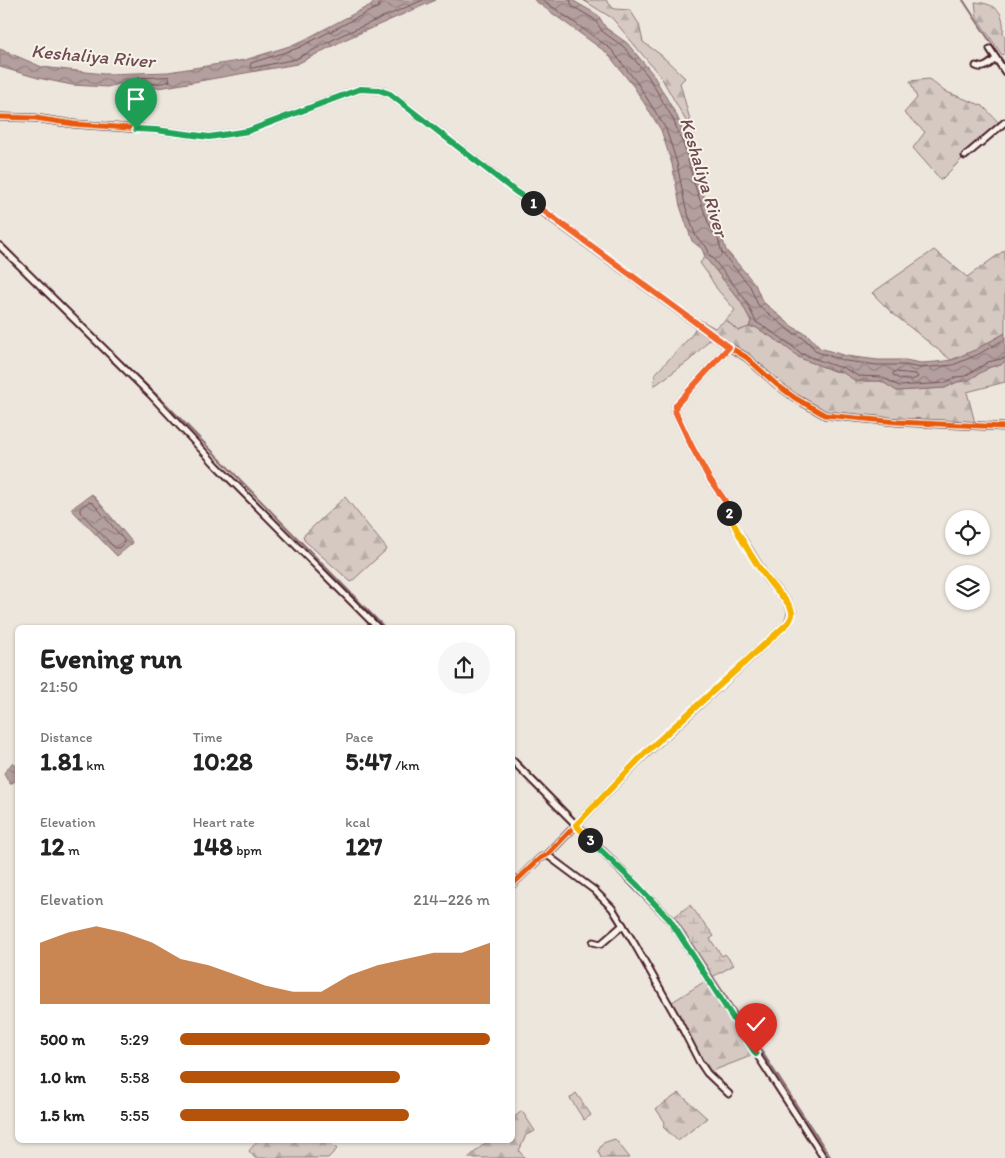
<!DOCTYPE html>
<meta charset="utf-8">
<style>
:root{--surface:#fff;--page:#f6f6f6;--text:#222;--muted:#767676;--accent:#b45309}
body{margin:0;font-family:Itim,sans-serif;background:var(--page);color:var(--text);height:100vh;display:flex;flex-direction:column;font-size:19px;white-space:nowrap}
*{box-sizing:border-box;margin:0}
p{font-size:16px;color:var(--muted)}
.icon{flex:none;width:28px;height:28px;fill:none;stroke:currentColor;stroke-width:2;stroke-linecap:round;stroke-linejoin:round}
.map{position:relative;flex:1;overflow:hidden}
.side{position:absolute;left:15px;top:625px;width:500px;height:518px;display:flex;flex-direction:column;background:var(--surface);border-radius:8px;box-shadow:0 1px 4px #0004}
.side>*{flex:none}
.buttons{position:absolute;left:945px;top:510px;display:grid;gap:10px}
.buttons a{display:grid;place-items:center;width:45px;height:45px;border-radius:50%;background:var(--surface);box-shadow:0 1px 4px #0004;font-size:25px}
.pin{position:absolute;display:grid;place-items:center;width:42px;height:42px;color:#fff;margin:-51px -21px;border-radius:50% 50% 50% 0;rotate:-45deg;box-shadow:0 0 5px #0007}
.pin .icon{rotate:45deg}
.km{position:absolute;width:25px;height:25px;margin:-12px;border-radius:50%;background:#222;color:#fff;font-size:14px;line-height:25px;text-align:center}
.round{display:grid;place-items:center;flex:none;width:52px;height:52px;border-radius:26px;background:var(--page)}
.head{display:flex;align-items:center;justify-content:space-between;height:85px;padding:0 25px}
h1{font-size:28px;font-weight:700;line-height:38px}
.figures{display:grid;grid-template-columns:repeat(3,1fr);gap:8px;height:85px;padding:5px 25px}
.figures div{display:grid;align-content:center}
.figures b{font-size:25px;font-weight:700}
.figures small{font-size:14px;font-weight:400}
.figures p{font-size:14px}
.chart{height:140px;padding:10px 25px}
.chart p{display:flex;justify-content:space-between}
.chart svg{width:100%;height:90px;margin-top:5px;fill:var(--accent);opacity:.7}
ul{padding:0 25px;list-style:none;font-size:16px}
li{display:grid;grid-template-columns:80px 60px 1fr;align-items:center;height:38px}
li i{height:12px;border-radius:6px;background:var(--accent)}
.map>svg:first-child{display:block}
.grass{fill:#d5c9c2;stroke:#907476}
.forest{fill:url(#forest-firs);stroke:#907476}
.wetland{fill:url(#wetland-marsh);stroke:#907476}
.water{fill:url(#water-waves);stroke:#896c6f}
.lines{fill:none;stroke-linecap:round;stroke-linejoin:round}
.shore{stroke:#745259;stroke-width:1}
.stream{stroke:#896c6f;stroke-width:2}
.street-casing{stroke:#4a1f2b;stroke-width:9}
.street{stroke:#f7f3e8;stroke-width:5}
.cycleway-casing{stroke:#f7f3e8;stroke-width:8}
.cycleway{stroke:#e8590c;stroke-width:5}
.split-1-casing{stroke:#fff;stroke-width:10}
.split-2-casing{stroke:#fff;stroke-width:10}
.split-3-casing{stroke:#fff;stroke-width:10}
.split-4-casing{stroke:#fff;stroke-width:10}
.split-1{stroke:#22a559;stroke-width:6}
.split-2{stroke:#f0652b;stroke-width:6}
.split-3{stroke:#f5b400;stroke-width:6}
.split-4{stroke:#22a559;stroke-width:6}
.labels{text-anchor:middle;dominant-baseline:central;stroke-width:4;stroke-linejoin:round;paint-order:stroke}
.water-label{font-size:19px;font-style:italic;fill:#6f4c53;stroke:#f7f3e8}
</style>
<div class="map">
<svg width="1005" height="1158" viewBox="0 0 1005 1158">
<defs>
<pattern id="forest-firs" width="22" height="20" patternUnits="userSpaceOnUse" patternTransform="scale(1.25)"><rect width="22" height="20" fill="#d5c9c2"/><path d="M5 1l3.5 6h-7zM16 11l3.5 6h-7z" fill="#b8aca7"/></pattern>
<pattern id="wetland-marsh" width="20" height="14" patternUnits="userSpaceOnUse" patternTransform="scale(1.25)"><rect width="20" height="14" fill="#d5c9c2"/><path d="M1 5h8M5 5V1M11 12h8M15 12V8" fill="none" stroke="#b8aca7"/></pattern>
<pattern id="water-waves" width="16" height="10" patternUnits="userSpaceOnUse" patternTransform="scale(1.25)"><rect width="16" height="10" fill="#b39f9d"/><path d="M0 5q4-4 8 0t8 0" fill="none" stroke="#948180"/></pattern>
</defs>
<rect width="100%" height="100%" fill="#ece6dd"/>
<filter id="ink" filterUnits="userSpaceOnUse"><feTurbulence type="fractalNoise" baseFrequency=".02" numOctaves="2"/><feDisplacementMap in="SourceGraphic" scale="10" xChannelSelector="R" yChannelSelector="G"/><feConvolveMatrix kernelMatrix="1 2 1 2 8 2 1 2 1" color-interpolation-filters="sRGB"/></filter>
<g filter="url(#ink)">
<polygon class="grass" points="705,257 741,302 751,321 749,327 738,331 726,320 735,310 717,289 708,274 700,263"/>
<g class="forest">
<polygon points="583,0 606,0 614,9 630,10 639,24 643,42 661,55 685,78 680,83 694,135 661,77 612,18"/>
<path d="M975,2C995,4 1005,10 1003,33L1005,37V53L1002,55L977,18Z"/>
<polygon points="929,79 944,91 983,106 1001,125 965,156 941,180 913,148 925,132 904,113 917,98 910,81"/>
<polygon points="934,250 967,277 1005,250 1005,333 975,350 951,360 891,312 872,293"/>
<polygon points="700,320 715,328 726,320 738,331 749,327 755,327 778,341 800,358 834,371 842,372 856,381 881,381 897,391 945,388 957,382 968,380 990,367 1001,365 1005,361 1005,382 967,392 976,427 825,415 795,398 746,357 711,338 690,360 654,386 655,374 691,336"/>
<polygon points="345,497 387,549 351,582 305,541 303,536"/>
<polygon points="707,980 756,1054 707,1073 669,1004"/>
<polygon points="576,1093 591,1115 584,1120 570,1098"/>
<polygon points="679,1093 707,1118 678,1141 663,1127 665,1122 656,1109"/>
<polygon points="522,1111 535,1131 526,1135 519,1151 525,1158 468,1158 489,1140 512,1140 513,1118"/>
<polygon points="615,1139 630,1158 601,1158 598,1151 603,1143"/>
<polygon points="258,1140 328,1140 337,1149 328,1158 255,1158 249,1151"/>
</g>
<polygon class="wetland" points="690,905 714,936 710,939 722,956 725,954 734,965 707,980 670,920"/>
<g class="water">
<polygon points="380,0 436,0 344,40 297,64 165,87 146,89 119,84 107,87 72,85 38,78 0,67 0,49 42,67 104,74 168,72 245,60 296,44"/>
<polygon points="534,0 572,0 598,15 606,28 627,43 652,73 677,116 690,148 699,182 714,223 722,237 726,250 755,284 762,301 793,327 808,335 820,348 846,356 878,360 905,360 921,363 936,362 952,360 975,350 1005,333 1005,361 1001,365 990,367 967,381 957,382 945,388 897,391 881,381 856,381 842,372 834,371 800,358 778,341 755,327 749,327 751,321 741,302 705,257 702,249 692,241 680,206 672,164 661,130 634,87 607,53"/>
<polygon points="92,494 133,543 117,556 71,509"/>
<polygon points="13,762 17,767 17,780 10,784 4,773"/>
</g>
<g class="lines">
<g class="shore">
<polyline points="381,0 378,7 298,48 251,63 250,67 252,68 296,59 342,35 423,0"/>
<polyline points="543,0 611,49 638,84 666,129 677,163 685,205 696,237 706,246 710,255 745,299 756,322 780,337 802,354 835,366 844,368 858,376 882,377 899,386 944,383 956,377 965,376 988,362 1005,358"/>
<polyline points="570,0 572,6 594,19 603,32 624,47 648,76 673,119 685,149 694,183 709,225 718,239 722,253 750,286 758,305 790,331 805,339 817,352 846,361 877,365 905,365 921,368 953,365 977,355 1005,339"/>
<path d="M169,77L170,81C160,84 148,85 138,83L136,80L138,78Z"/>
<path d="M895,372L916,374L918,377C910,382 901,381 893,375V373Z"/>
<polygon points="89,502 93,503 124,540 124,543 119,548 115,548 80,512 80,509"/>
</g>
<g class="stream">
<polyline points="963,0 1005,64"/>
<polyline points="0,242 14,256"/>
<polyline points="67,309 164,402 385,628"/>
<polyline points="512,755 577,821"/>
<polyline points="580,823 676,920 831,1158"/>
</g>
<defs>
<g id="street">
<polyline points="990,49 1005,72"/>
<path d="M976,66C984,70 989,64 996,59"/>
<polyline points="0,117 35,118 74,124 156,130 209,137 248,131 360,89 379,90 390,94 516,192 729,347 746,357 776,384 795,398 825,415 897,422 1005,427"/>
<polyline points="965,156 1005,122"/>
<polyline points="0,246 150,394 217,466 378,628"/>
<polyline points="512,760 670,920 824,1158"/>
<polyline points="547,855 594,890 612,908 634,943 679,1022 699,1061 707,1073 729,1094"/>
<polyline points="512,885 540,858 547,855 636,763 788,623 792,611 787,602 767,579 735,527 725,501 709,478 692,447 675,411 676,405 729,347"/>
<polyline points="593,942 601,944 623,925"/>
</g>
</defs>
<use href="#street" class="street-casing"/>
<use href="#street" class="street"/>
<defs>
<g id="cycleway">
<polyline points="0,117 35,118 74,124 156,130 209,137 248,131 360,89 379,90 390,94 516,192 729,347 746,357 776,384 795,398 825,415 897,422 1005,427"/>
<polyline points="512,885 540,858 547,855 636,763 788,623 792,611 787,602 767,579 735,527 725,501 709,478 692,447 675,411 676,405 729,347"/>
</g>
</defs>
<use href="#cycleway" class="cycleway-casing"/>
<use href="#cycleway" class="cycleway"/>
</g>
</g>
<g class="lines" filter="url(#ink)">
<defs>
<polyline id="split-1" points="136,129 156,130 209,137 248,131 360,89 379,90 390,94 516,192 533,203"/>
<polyline id="split-2" points="533,203 729,347 676,405 675,411 692,447 709,478 725,501 729,513"/>
<path id="split-3" d="M590,840L576,825L644,754L788,623C790,620 793,616 792,612C791,604 781,596 776,590C759,570 739,537 729,513"/>
<polyline id="split-4" points="590,840 638,886 670,920 756,1054"/>
</defs>
<use href="#split-1" class="split-1-casing"/>
<use href="#split-2" class="split-2-casing"/>
<use href="#split-3" class="split-3-casing"/>
<use href="#split-4" class="split-4-casing"/>
<use href="#split-1" class="split-1"/>
<use href="#split-2" class="split-2"/>
<use href="#split-3" class="split-3"/>
<use href="#split-4" class="split-4"/>
</g>
<g class="labels">
<g class="water-label">
<text transform="translate(93 56) rotate(5)">Keshaliya River</text>
<text transform="translate(704 177) rotate(73)">Keshaliya River</text>
</g>
</g>
</svg>
<div class="buttons">
<a><svg class="icon" aria-label="locate" viewBox="0 0 24 24"><circle cx="12" cy="12" r="6"/><path d="M12 2v4M12 18v4M2 12h4M18 12h4"/></svg></a>
<a><svg class="icon" aria-label="layers" viewBox="0 0 24 24"><path d="M12 4l9 5-9 5-9-5zM3 14l9 5 9-5"/></svg></a>
</div>
<div class="pin" style="left:136px;top:129px;background:#1e9e55"><svg class="icon" aria-label="arrive" viewBox="0 0 24 24"><path d="M6 21V4h12l-3 4 3 4H6"/></svg></div>
<div class="pin" style="left:756px;top:1054px;background:#d93025"><svg class="icon" aria-label="check" viewBox="0 0 24 24"><path d="M5 12l5 5 9-10"/></svg></div>
<b class="km" style="left:533px;top:203px">1</b>
<b class="km" style="left:729px;top:513px">2</b>
<b class="km" style="left:590px;top:840px">3</b>
<section class="side">
<div class="head"><div><h1>Evening run</h1><p>21:50</p></div><a class="round"><svg class="icon" aria-label="share" viewBox="0 0 24 24"><path d="M12 15V3M7 8l5-5 5 5M5 13v7h14v-7"/></svg></a></div>
<div class="figures">
<div><p>Distance</p><b>1.81<small> km</small></b></div>
<div><p>Time</p><b>10:28</b></div>
<div><p>Pace</p><b>5:47<small> /km</small></b></div>
</div>
<div class="figures">
<div><p>Elevation</p><b>12<small> m</small></b></div>
<div><p>Heart rate</p><b>148<small> bpm</small></b></div>
<div><p>kcal</p><b>127</b></div>
</div>
<div class="chart"><p><span>Elevation</span>214–226 m</p>
<svg viewBox="0 0 160 44" preserveAspectRatio="none"><path d="M0 44V14L10 9L20 6L30 9L40 14L50 22L60 25L70 30L80 35L90 38L100 38L110 30L120 25L130 22L140 19L150 19L160 14V44z"/></svg>
</div>
<ul>
<li><b>500 m</b>5:29<i style="width:100%"></i></li>
<li><b>1.0 km</b>5:58<i style="width:71%"></i></li>
<li><b>1.5 km</b>5:55<i style="width:74%"></i></li>
</ul>
</section>
</div>
